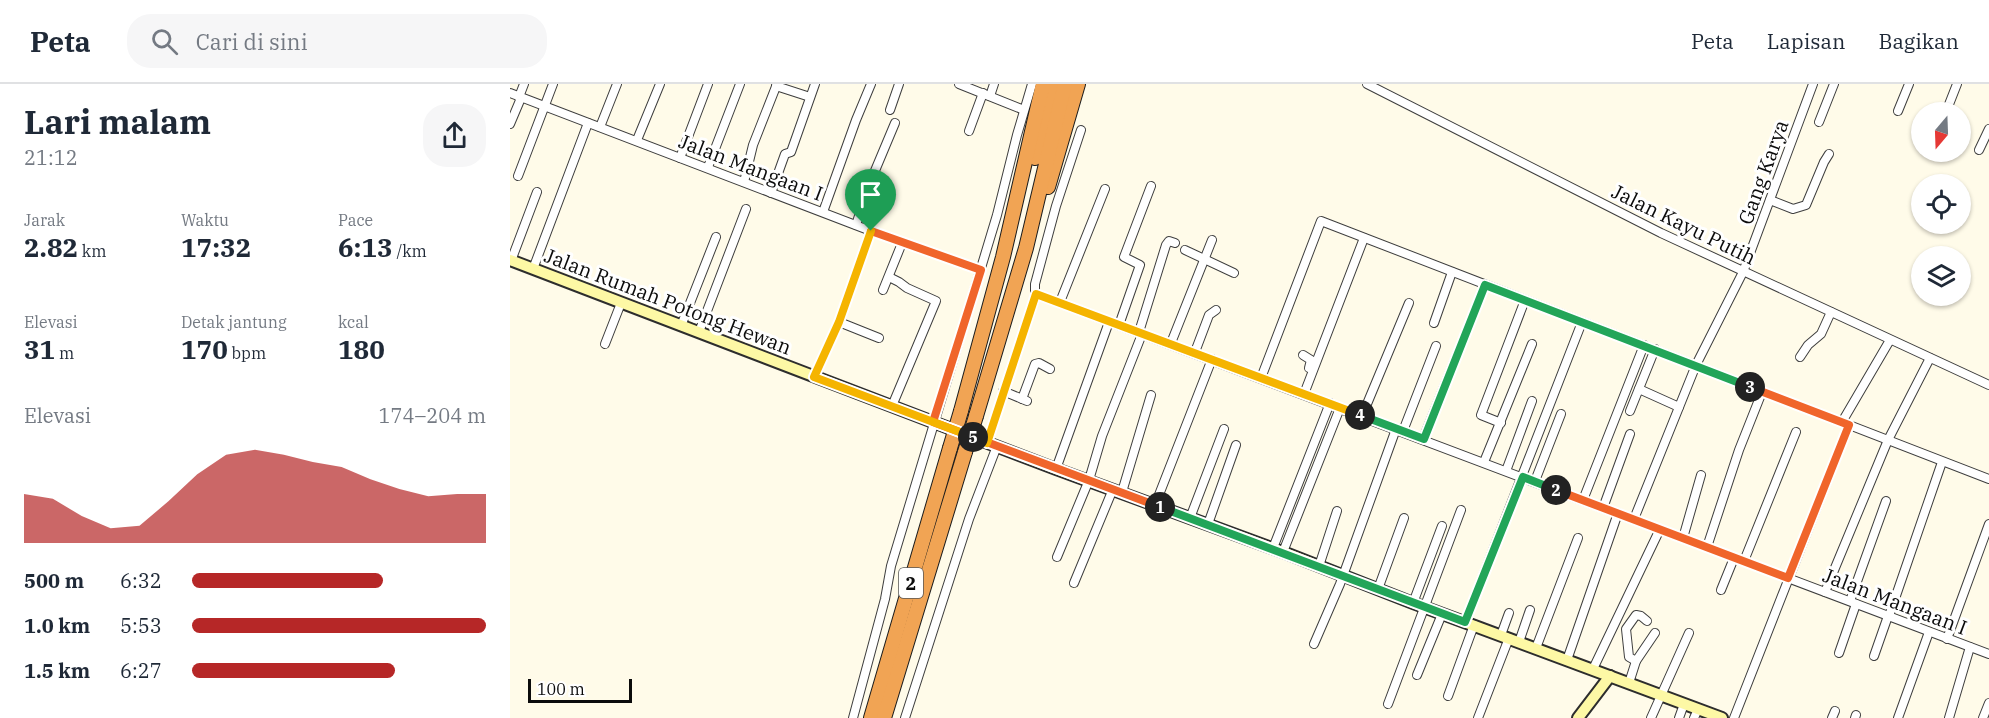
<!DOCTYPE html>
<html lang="id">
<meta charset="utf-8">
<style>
:root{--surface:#fff;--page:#f6f6f7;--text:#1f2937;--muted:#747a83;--line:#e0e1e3;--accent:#b62727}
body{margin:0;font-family:"IBM Plex Serif",serif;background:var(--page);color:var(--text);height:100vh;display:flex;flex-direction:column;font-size:22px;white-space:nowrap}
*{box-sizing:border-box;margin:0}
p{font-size:20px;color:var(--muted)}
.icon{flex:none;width:33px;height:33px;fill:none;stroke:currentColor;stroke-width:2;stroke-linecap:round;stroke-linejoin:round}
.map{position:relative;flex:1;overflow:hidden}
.panel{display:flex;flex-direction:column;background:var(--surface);width:510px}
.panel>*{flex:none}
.needle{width:39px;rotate:199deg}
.buttons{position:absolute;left:1401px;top:18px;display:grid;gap:12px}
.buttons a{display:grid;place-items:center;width:60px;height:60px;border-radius:50%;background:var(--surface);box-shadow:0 2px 4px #0004;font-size:30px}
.scale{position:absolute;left:18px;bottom:15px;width:104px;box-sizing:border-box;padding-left:6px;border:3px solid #0b0b0b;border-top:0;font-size:16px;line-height:21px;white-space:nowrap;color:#0b0b0b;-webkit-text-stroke:4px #fff;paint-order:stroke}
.pin{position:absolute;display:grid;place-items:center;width:51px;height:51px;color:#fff;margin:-62px -26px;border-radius:50% 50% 50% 0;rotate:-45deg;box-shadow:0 0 6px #0007}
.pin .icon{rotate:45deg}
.km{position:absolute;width:30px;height:30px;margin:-15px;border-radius:50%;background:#222;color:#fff;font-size:16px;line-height:30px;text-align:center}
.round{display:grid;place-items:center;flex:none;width:63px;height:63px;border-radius:24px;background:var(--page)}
.overview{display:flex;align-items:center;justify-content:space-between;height:102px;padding:0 24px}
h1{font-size:33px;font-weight:700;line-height:45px}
.metrics{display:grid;grid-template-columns:repeat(3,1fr);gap:9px;height:102px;padding:6px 24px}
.metrics div{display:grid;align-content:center}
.metrics b{font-size:26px;font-weight:700}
.metrics small{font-size:16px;font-weight:400}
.metrics p{font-size:16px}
.chart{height:168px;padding:12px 24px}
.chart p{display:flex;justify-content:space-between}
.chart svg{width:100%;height:108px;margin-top:6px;fill:var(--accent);opacity:.7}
ul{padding:0 24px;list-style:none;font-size:20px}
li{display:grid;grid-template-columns:96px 72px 1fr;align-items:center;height:45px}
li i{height:15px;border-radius:8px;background:var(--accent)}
header{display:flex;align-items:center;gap:36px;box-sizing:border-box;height:84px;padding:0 30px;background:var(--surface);border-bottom:2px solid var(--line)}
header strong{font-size:28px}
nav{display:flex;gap:33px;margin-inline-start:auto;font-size:21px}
.search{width:420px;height:54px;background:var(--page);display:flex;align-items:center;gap:15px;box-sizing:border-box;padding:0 21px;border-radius:24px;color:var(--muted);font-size:22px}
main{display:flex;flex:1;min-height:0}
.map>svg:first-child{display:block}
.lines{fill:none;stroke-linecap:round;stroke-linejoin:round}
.street-casing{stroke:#3e3e3e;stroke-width:10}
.secondary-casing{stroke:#2d2d2d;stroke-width:14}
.highway-casing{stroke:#1c1c1c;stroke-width:16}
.street{stroke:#fff;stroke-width:8}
.secondary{stroke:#fdf8a5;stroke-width:10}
.highway{stroke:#f1a454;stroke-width:14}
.highway-bridge-casing{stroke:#1c1c1c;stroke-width:16;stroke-linecap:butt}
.highway-bridge{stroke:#f1a454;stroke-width:14}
.split-1-casing{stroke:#fff;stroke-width:12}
.split-2-casing{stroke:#fff;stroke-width:12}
.split-3-casing{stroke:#fff;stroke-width:12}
.split-4-casing{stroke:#fff;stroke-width:12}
.split-5-casing{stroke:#fff;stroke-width:12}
.split-6-casing{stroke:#fff;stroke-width:12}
.split-1{stroke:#f0652b;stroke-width:8}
.split-2{stroke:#22a559;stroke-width:8}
.split-3{stroke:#f0652b;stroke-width:8}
.split-4{stroke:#22a559;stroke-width:8}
.split-5{stroke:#f5b400;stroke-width:8}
.split-6{stroke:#f5b400;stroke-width:8}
.labels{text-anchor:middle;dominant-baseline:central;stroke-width:6;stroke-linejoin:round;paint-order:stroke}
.shield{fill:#fff;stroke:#545454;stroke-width:1.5}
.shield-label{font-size:18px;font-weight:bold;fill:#0b0b0b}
.street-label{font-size:20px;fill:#0b0b0b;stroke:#fff}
</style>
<header>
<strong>Peta</strong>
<div class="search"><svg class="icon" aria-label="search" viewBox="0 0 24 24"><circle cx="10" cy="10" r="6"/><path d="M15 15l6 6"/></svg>Cari di sini</div>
<nav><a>Peta</a><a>Lapisan</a><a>Bagikan</a></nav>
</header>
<main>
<section class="panel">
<div class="overview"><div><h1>Lari malam</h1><p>21:12</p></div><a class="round"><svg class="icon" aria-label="share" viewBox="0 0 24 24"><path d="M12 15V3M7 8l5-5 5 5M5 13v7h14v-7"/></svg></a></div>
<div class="metrics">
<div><p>Jarak</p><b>2.82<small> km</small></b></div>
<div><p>Waktu</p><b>17:32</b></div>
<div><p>Pace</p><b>6:13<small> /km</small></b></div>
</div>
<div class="metrics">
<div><p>Elevasi</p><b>31<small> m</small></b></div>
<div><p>Detak jantung</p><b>170<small> bpm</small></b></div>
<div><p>kcal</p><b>180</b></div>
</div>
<div class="chart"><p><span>Elevasi</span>174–204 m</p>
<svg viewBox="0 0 160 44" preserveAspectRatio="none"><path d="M0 44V24L10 26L20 33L30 38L40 37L50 27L60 16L70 8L80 6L90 8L100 11L110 13L120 18L130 22L140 25L150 24L160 24V44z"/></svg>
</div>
<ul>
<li><b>500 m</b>6:32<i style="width:65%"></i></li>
<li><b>1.0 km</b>5:53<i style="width:100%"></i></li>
<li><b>1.5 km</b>6:27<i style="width:69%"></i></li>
</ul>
</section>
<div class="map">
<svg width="1479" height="634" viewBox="0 0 1479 634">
<rect width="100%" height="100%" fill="#fffbe9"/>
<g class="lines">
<defs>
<g id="street">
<polyline points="449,0 514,26"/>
<polyline points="857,0 1151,149 1479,301"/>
<polyline points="266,2 300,13"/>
<polyline points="0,9 361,147 471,186"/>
<polyline points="480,12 484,0"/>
<polyline points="9,13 14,0"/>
<polyline points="380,26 389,0"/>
<polyline points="1388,27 1399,0"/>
<polyline points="1436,28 1447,0"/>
<polyline points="1309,38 1324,0"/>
<polyline points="0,40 11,14"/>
<polyline points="90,43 107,0"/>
<polyline points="459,47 473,9"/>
<polyline points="127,56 150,0"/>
<polyline points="1469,66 1479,45"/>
<polyline points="170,74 198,0"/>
<polyline points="198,83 230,0"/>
<polyline points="8,92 43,0"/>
<polyline points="234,98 243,61 267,0"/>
<polyline points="261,109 275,70 281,68 305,0"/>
<polyline points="1260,116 1283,125 1296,121 1314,78 1319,70"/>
<polyline points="313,128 346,36 361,0"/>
<polyline points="346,141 359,101 385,39"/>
<polyline points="356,145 365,121"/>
<polyline points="675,166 724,189"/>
<polyline points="1,177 27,108"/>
<polyline points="23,185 78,39"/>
<polyline points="379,193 389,198 397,204 426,217 382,322"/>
<polyline points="373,206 392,159"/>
<polyline points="526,210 1479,570"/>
<polyline points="550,218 595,105"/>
<polyline points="329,238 369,254"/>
<polyline points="924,239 942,188"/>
<polyline points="609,241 630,181 614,173 641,102"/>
<polyline points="171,242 206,153"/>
<polyline points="189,248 236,125"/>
<polyline points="629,248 656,161 659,157 665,159"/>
<polyline points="661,259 702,156"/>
<polyline points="95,260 111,219"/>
<polyline points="685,268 699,231 706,226"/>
<polyline points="793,271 801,276 799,284"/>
<polyline points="1290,273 1298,261 1311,250 1321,228"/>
<polyline points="304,293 329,238 361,147"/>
<polyline points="751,294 811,137 1479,395"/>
<polyline points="1129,305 1169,323"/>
<polyline points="493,307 517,317"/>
<polyline points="794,310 854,154"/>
<polyline points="512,315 525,280 529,279 540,285"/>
<polyline points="1120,327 1145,265"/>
<polyline points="852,332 899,219"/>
<polyline points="1332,338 1380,256"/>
<polyline points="991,339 971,331 1015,216"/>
<polyline points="893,347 926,262"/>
<polyline points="913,355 975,201"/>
<polyline points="477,359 525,214 525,200 546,122 571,46"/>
<polyline points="974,378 1022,260"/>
<polyline points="546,385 599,238"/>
<polyline points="996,387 1022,317"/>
<polyline points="1025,397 1051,330"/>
<polyline points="612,408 641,311"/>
<polyline points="1073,416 1134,261"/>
<polyline points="645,421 702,275"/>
<polyline points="1093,424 1120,350"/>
<polyline points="680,434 714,345"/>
<polyline points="1124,435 1186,281 1233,188 1303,0"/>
<polyline points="698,440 726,361"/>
<polyline points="1173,454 1191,391"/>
<polyline points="1197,463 1229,366 1252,308"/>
<polyline points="763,464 820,319"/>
<polyline points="773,468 830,324"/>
<polyline points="547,473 579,396 592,352 632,250"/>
<polyline points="1234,477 1286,348"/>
<polyline points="809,482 827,427"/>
<polyline points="564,499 603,405"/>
<polyline points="868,505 894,434"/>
<polyline points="1211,506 1224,474"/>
<polyline points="1315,508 1378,356 1420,274"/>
<polyline points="1340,517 1376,417"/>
<polyline points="903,519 932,442"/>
<polyline points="1379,532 1432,378"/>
<polyline points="955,538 1072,238"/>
<polyline points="991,551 999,529"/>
<polyline points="1437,555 1479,440"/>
<polyline points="1009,558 1020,526"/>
<polyline points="804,560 830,500 886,345"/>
<polyline points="1026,564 1068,454"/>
<polyline points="1329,569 1346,520"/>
<polyline points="1364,572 1378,532"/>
<polyline points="1057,576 1108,429"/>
<polyline points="1126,577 1119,573 1116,545 1126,531 1131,532 1137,537"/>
<polyline points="1083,585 1150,445"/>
<polyline points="907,591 932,530"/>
<polyline points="1119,599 1126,577 1145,549"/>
<polyline points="938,612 964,541"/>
<polyline points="878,620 951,426"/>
<polyline points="343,634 375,515 381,482 487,131 507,51 522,0"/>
<polyline points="395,634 459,435 487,362"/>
<polyline points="968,634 999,554"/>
<polyline points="1141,634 1179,549"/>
<polyline points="1169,634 1174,620"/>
<polyline points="1184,634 1188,625"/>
<polyline points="1224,634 1339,341"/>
<polyline points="1322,634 1325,627"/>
<polyline points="1345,634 1346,631"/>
<polyline points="1388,634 1419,548"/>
<polyline points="1439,634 1460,563"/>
<polyline points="1473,634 1479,619"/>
</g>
<g id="secondary">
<polyline points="0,176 546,385 778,470 903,519 1212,634"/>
<polyline points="1068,634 1100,592"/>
</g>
<g id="highway">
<polyline points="525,74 544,0"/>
<polyline points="538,103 568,0"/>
<polyline points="451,327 493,173 533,0"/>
<polyline points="466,332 516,164 555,0"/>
<polyline points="361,634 440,364"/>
<polyline points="374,634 455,368"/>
</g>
</defs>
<use href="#street" class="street-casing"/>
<use href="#secondary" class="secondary-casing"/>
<use href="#highway" class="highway-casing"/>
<use href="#street" class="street"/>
<use href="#secondary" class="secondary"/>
<use href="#highway" class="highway"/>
<defs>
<g id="highway-bridge">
<polyline points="440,364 451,327"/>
<polyline points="455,368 466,332"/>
</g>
</defs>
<use href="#highway-bridge" class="highway-bridge-casing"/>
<use href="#highway-bridge" class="highway-bridge"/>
</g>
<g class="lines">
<defs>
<polyline id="split-1" points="361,147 471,186 423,338 650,423"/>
<polyline id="split-2" points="650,423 955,538 1013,393 1046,406"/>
<polyline id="split-3" points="1046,406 1278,494 1339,341 1240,303"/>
<polyline id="split-4" points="850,331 914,355 975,201 1240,303"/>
<polyline id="split-5" points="463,353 477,359 526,210 850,331"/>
<polyline id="split-6" points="361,147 329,238 304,293 463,353"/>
</defs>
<use href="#split-1" class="split-1-casing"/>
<use href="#split-2" class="split-2-casing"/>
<use href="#split-3" class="split-3-casing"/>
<use href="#split-4" class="split-4-casing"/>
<use href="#split-5" class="split-5-casing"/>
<use href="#split-6" class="split-6-casing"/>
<use href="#split-1" class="split-1"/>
<use href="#split-2" class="split-2"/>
<use href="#split-3" class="split-3"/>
<use href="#split-4" class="split-4"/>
<use href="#split-5" class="split-5"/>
<use href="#split-6" class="split-6"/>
</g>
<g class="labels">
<rect class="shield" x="389" y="484" width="24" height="30" rx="4.5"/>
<g class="shield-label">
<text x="401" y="499">2</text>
</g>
<g class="street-label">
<text transform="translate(241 83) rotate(21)">Jalan Mangaan I</text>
<text transform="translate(1253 88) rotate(-70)">Gang Karya</text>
<text transform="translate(1174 140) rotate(26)">Jalan Kayu Putih</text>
<text transform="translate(158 217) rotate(21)">Jalan Rumah Potong Hewan</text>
<text transform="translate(1385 517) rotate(21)">Jalan Mangaan I</text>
</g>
</g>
</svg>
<div class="buttons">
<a><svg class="needle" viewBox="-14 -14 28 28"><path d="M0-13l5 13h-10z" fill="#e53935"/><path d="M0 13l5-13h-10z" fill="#747a83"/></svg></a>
<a><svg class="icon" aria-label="locate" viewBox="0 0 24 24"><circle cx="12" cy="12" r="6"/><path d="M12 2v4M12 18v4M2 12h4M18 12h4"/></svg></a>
<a><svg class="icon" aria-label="layers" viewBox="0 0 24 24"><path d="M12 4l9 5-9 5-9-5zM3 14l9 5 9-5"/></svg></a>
</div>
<div class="scale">100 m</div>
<div class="pin" style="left:361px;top:147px;background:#1e9e55"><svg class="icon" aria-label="arrive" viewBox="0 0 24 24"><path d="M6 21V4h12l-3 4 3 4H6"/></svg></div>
<b class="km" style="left:650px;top:423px">1</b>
<b class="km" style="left:1046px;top:406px">2</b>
<b class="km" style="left:1240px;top:303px">3</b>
<b class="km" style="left:850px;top:331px">4</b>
<b class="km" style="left:463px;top:353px">5</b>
</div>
</main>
